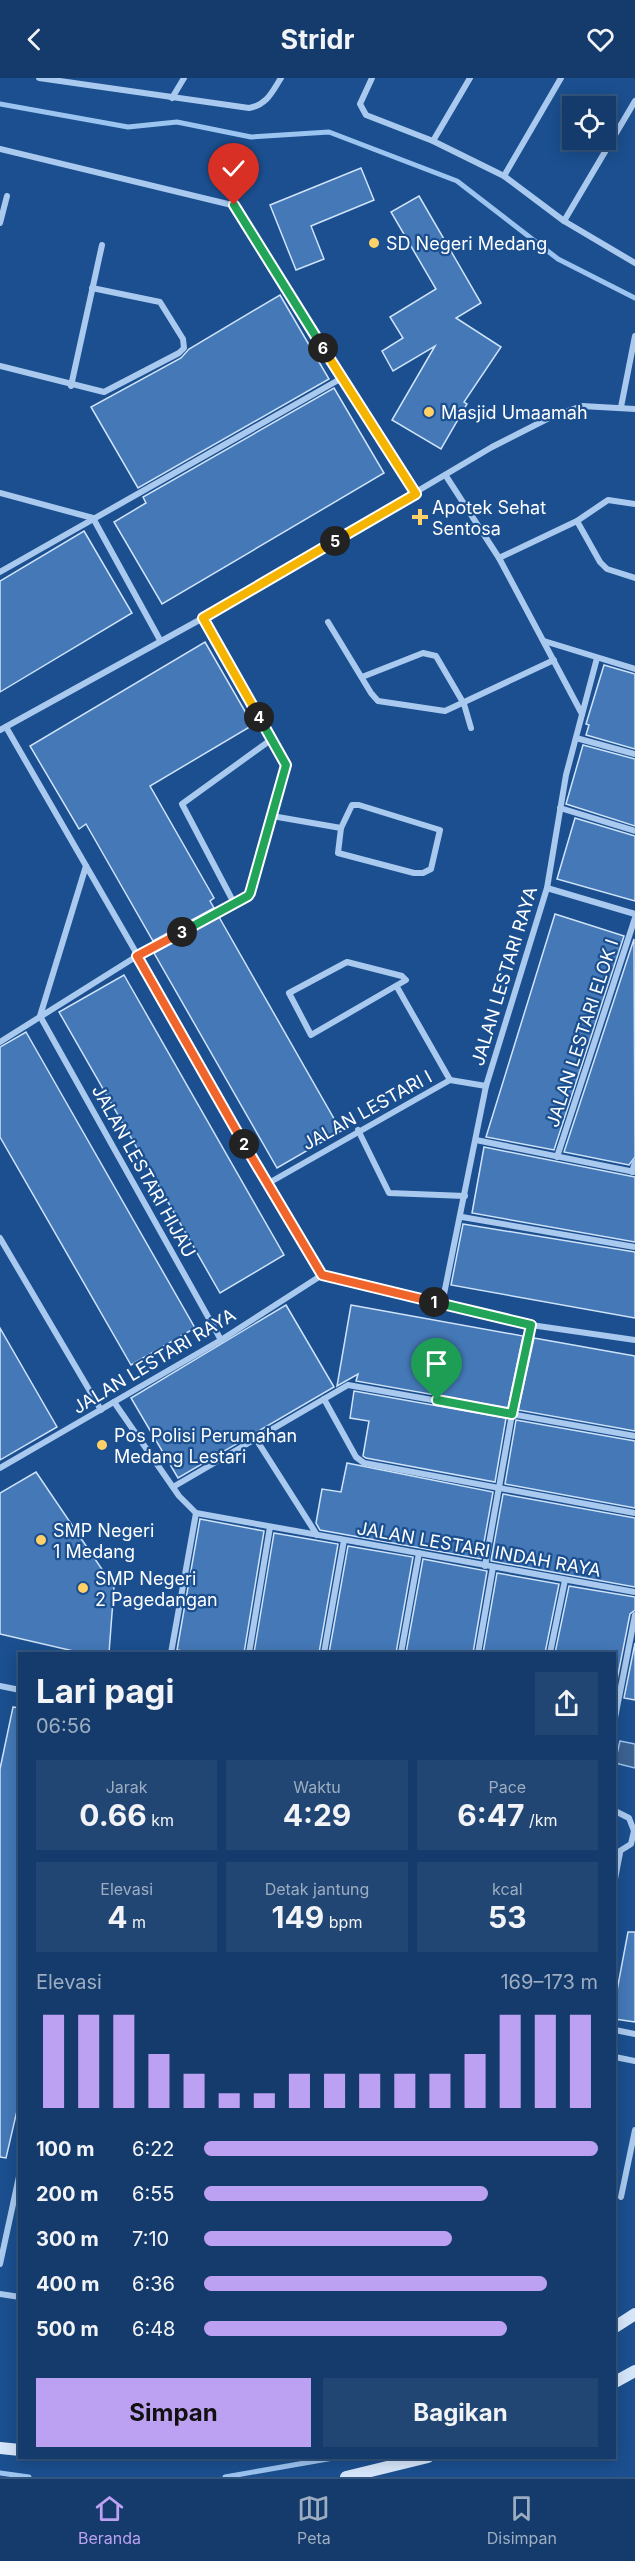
<!DOCTYPE html>
<html lang="id">
<meta charset="utf-8">
<style>
:root{--surface:#143b6b;--page:#214673;--text:#f1f3f6;--muted:#9dadc1;--line:#33557e;--accent:#bca0f2}
body{margin:0;font-family:Inter,sans-serif;background:var(--page);color:var(--text);height:100vh;display:flex;flex-direction:column;font-size:22px;white-space:nowrap}
*{box-sizing:border-box;margin:0}
p{font-size:20px;color:var(--muted)}
.icon{flex:none;width:33px;height:33px;fill:none;stroke:currentColor;stroke-width:2;stroke-linecap:round;stroke-linejoin:round}
.map{position:relative;flex:1;overflow:hidden}
.details{position:absolute;left:18px;top:1574px;width:598px;height:807px;display:flex;flex-direction:column;background:var(--surface);border-radius:0px;box-shadow:0 3px 15px #0003,0 0 0 2px var(--line)}
.details>*{flex:none}
.tools{position:absolute;left:562px;top:18px;display:grid;gap:12px}
.tools a{display:grid;place-items:center;width:54px;height:54px;border-radius:0px;background:var(--surface);box-shadow:0 3px 15px #0003,0 0 0 2px var(--line);font-size:30px}
.pin{position:absolute;display:grid;place-items:center;width:51px;height:51px;color:#fff;margin:-62px -26px;border-radius:50% 50% 50% 0;rotate:-45deg;box-shadow:0 0 6px #0007}
.pin .icon{rotate:45deg}
.km{position:absolute;width:30px;height:30px;margin:-15px;border-radius:50%;background:#222;color:#fff;font-size:16px;line-height:30px;text-align:center}
.round{display:grid;place-items:center;flex:none;width:63px;height:63px;border-radius:0px;background:var(--page)}
.overview{display:flex;align-items:center;justify-content:space-between;height:102px;padding:0 18px}
h1{font-size:33px;font-weight:700;line-height:45px}
.metrics{display:grid;grid-template-columns:repeat(3,1fr);gap:9px;height:102px;padding:6px 18px}
.metrics div{display:grid;align-content:center;border-radius:0px;background:var(--page);text-align:center}
.metrics b{font-size:30px;font-weight:700}
.metrics small{font-size:16px;font-weight:400}
.metrics p{font-size:16px}
.chart{height:168px;padding:12px 18px}
.chart p{display:flex;justify-content:space-between}
.chart svg{width:100%;height:108px;margin-top:6px;stroke:var(--accent);stroke-width:6}
.primary-button{display:flex;gap:12px;margin-top:auto;padding:12px 18px}
.primary-button a{flex:1;height:69px;border-radius:0px;background:var(--accent);color:#111;font-size:24px;font-weight:700;line-height:69px;text-align:center}
.primary-button a+a{background:var(--page);color:var(--text)}
ul{padding:0 18px;list-style:none;font-size:20px}
li{display:grid;grid-template-columns:96px 72px 1fr;align-items:center;height:45px}
li i{height:15px;border-radius:8px;background:var(--accent)}
header{display:flex;justify-content:space-between;align-items:center;height:78px;padding:0 18px;background:var(--surface);font-size:27px;font-weight:700}
.dock{display:flex;justify-content:space-around;align-items:center;height:84px;border-top:2px solid var(--line);background:var(--surface);font-size:16px;color:var(--muted)}
.dock a{display:grid;justify-items:center;gap:3px}
.dock .on{color:var(--accent)}
.map>svg:first-child{display:block}
.water{fill:#3c6290;stroke:#9cc4f0;stroke-width:1.5}
.lines{fill:none;stroke-linecap:round;stroke-linejoin:round}
.stream{stroke:#9cc4f0;stroke-width:5}
.building{fill:#4478b7;stroke:#cfe3fa;stroke-width:1.5}
.street{stroke:#a9c9ee;stroke-width:6}
.secondary{stroke:#d6e6fa;stroke-width:12}
.split-1-casing{stroke:#fff;stroke-width:12}
.split-2-casing{stroke:#fff;stroke-width:12}
.split-3-casing{stroke:#fff;stroke-width:12}
.split-4-casing{stroke:#fff;stroke-width:12}
.split-5-casing{stroke:#fff;stroke-width:12}
.split-6-casing{stroke:#fff;stroke-width:12}
.split-7-casing{stroke:#fff;stroke-width:12}
.split-1{stroke:#22a559;stroke-width:8}
.split-2{stroke:#f0652b;stroke-width:8}
.split-3{stroke:#f0652b;stroke-width:8}
.split-4{stroke:#22a559;stroke-width:8}
.split-5{stroke:#f5b400;stroke-width:8}
.split-6{stroke:#f5b400;stroke-width:8}
.split-7{stroke:#22a559;stroke-width:8}
.poi-dot{fill:#ffd166;stroke:#1b4f8f;stroke-width:2}
.labels{text-anchor:middle;dominant-baseline:central;stroke-width:4.5;stroke-linejoin:round;paint-order:stroke}
.poi-label{font-size:18px;fill:#fff;stroke:#1b4f8f;text-anchor:start}
.street-label{font-size:18px;fill:#fff;stroke:#1b4f8f}
</style>
<header><svg class="icon" aria-label="back" viewBox="0 0 24 24"><path d="M15 5l-7 7 7 7"/></svg>Stridr<svg class="icon" aria-label="heart" viewBox="0 0 24 24"><path d="M12 20l-8-8c-3-5 5-10 8-4 3-6 11-1 8 4z"/></svg></header>
<div class="map">
<svg width="635" height="2399" viewBox="0 0 635 2399">
<rect width="100%" height="100%" fill="#1b4f8f"/>
<polygon class="water" points="620,1663 635,1666 635,1690 615,1685"/>
<g class="lines">
<g class="stream">
<polyline points="0,26 128,49 177,44 251,59 329,54 457,103 558,181 635,220"/>
<polyline points="0,2395 29,2399"/>
<polyline points="225,2399 339,2379"/>
</g>
</g>
<g class="building">
<polygon points="361,90 374,122 311,148 324,181 296,192 270,127"/>
<polygon points="419,118 481,225 456,240 501,269 464,324 467,326 441,371 392,342 435,268 393,293 382,273 403,260 390,239 436,211 391,134"/>
<polygon points="280,217 329,301 138,410 91,329 181,280 189,271"/>
<polygon points="334,310 384,395 162,526 114,444 146,425 143,419"/>
<polygon points="84,453 132,535 0,614 0,503"/>
<polygon points="205,564 253,647 150,708 214,820 210,823 214,830 153,863 86,746 79,751 30,668"/>
<polygon points="604,587 635,596 635,671 586,657 589,647 586,646"/>
<polygon points="583,667 635,681 635,748 566,726"/>
<polygon points="575,740 635,758 635,823 557,801"/>
<polygon points="555,836 624,858 554,1072 486,1059"/>
<polygon points="219,839 341,1053 277,1090 154,875"/>
<polygon points="634,861 635,1079 629,1087 564,1074"/>
<polygon points="124,897 284,1177 220,1215 59,934"/>
<polygon points="26,954 195,1250 131,1287 0,1059 0,969"/>
<polygon points="484,1069 635,1099 635,1164 472,1135"/>
<polygon points="463,1146 635,1174 635,1240 451,1207"/>
<polygon points="286,1227 334,1309 178,1400 131,1320"/>
<polygon points="351,1227 523,1258 508,1330 356,1303 358,1296 337,1308"/>
<polygon points="0,1250 57,1349 0,1382"/>
<polygon points="534,1260 635,1278 635,1353 518,1332"/>
<polygon points="354,1313 506,1340 495,1404 366,1380 363,1378 369,1343 350,1340"/>
<polygon points="516,1342 635,1363 635,1430 505,1406"/>
<polygon points="347,1385 493,1414 481,1481 320,1452 316,1445 322,1411 341,1414"/>
<polygon points="36,1394 114,1509 109,1575 82,1575 0,1556 0,1415"/>
<polygon points="503,1416 635,1440 635,1509 491,1483"/>
<polygon points="200,1441 264,1453 244,1575 195,1575 177,1572"/>
<polygon points="274,1455 338,1466 319,1575 254,1575"/>
<polygon points="348,1468 413,1479 396,1575 329,1575"/>
<polygon points="423,1481 487,1493 473,1575 406,1575"/>
<polygon points="497,1495 559,1506 545,1575 483,1575"/>
<polygon points="569,1508 635,1519 635,1532 630,1536 615,1612 615,1575 555,1575"/>
<polygon points="635,1565 635,1622 624,1620"/>
<polygon points="13,1629 20,1630 20,2020 6,2080 0,2079 0,1691"/>
<polygon points="628,1854 635,1854 635,1944 615,1941 615,1923"/>
</g>
<g class="lines">
<g class="street">
<path d="M39,0L249,30C267,27 272,14 281,0"/>
<polyline points="372,0 360,26 366,37 433,63 504,98 564,143 635,185"/>
<polyline points="172,20 184,0"/>
<polyline points="433,63 470,0"/>
<polyline points="0,71 236,128 416,416"/>
<polyline points="504,98 561,0"/>
<polyline points="564,143 635,23"/>
<polyline points="0,145 7,118"/>
<polyline points="0,288 104,314 179,275 184,270 183,261 160,224 92,210"/>
<polyline points="71,308 102,167"/>
<polyline points="621,329 635,258"/>
<polyline points="446,398 499,480 582,636"/>
<polyline points="0,415 93,440 160,562"/>
<polyline points="577,443 600,484 607,491 635,500"/>
<polyline points="499,480 577,443 608,422 635,426"/>
<polyline points="0,494 342,300"/>
<polyline points="328,544 371,615 378,623 445,633 554,582"/>
<polyline points="544,563 635,591"/>
<polyline points="362,599 423,575 436,578 464,626 471,650"/>
<polyline points="6,649 322,1197"/>
<polyline points="0,652 203,540 492,369 553,338 582,328 635,331"/>
<polyline points="576,660 635,676"/>
<polygon points="352,727 359,727 440,752 431,791 423,795 414,795 338,775 341,750"/>
<polyline points="560,730 635,753"/>
<polyline points="272,738 341,750"/>
<polyline points="86,788 40,938 221,1262"/>
<polyline points="547,810 635,836"/>
<polyline points="234,825 182,726 272,661"/>
<polygon points="347,884 402,898 406,902 311,957 289,915"/>
<polyline points="397,909 450,1002"/>
<polyline points="0,964 137,878 249,817 286,684 203,540"/>
<polyline points="358,1052 389,1115 465,1118"/>
<polyline points="476,1062 635,1094"/>
<polyline points="557,1079 635,840"/>
<polyline points="632,1094 635,1084"/>
<polyline points="267,1106 450,1002 486,1008"/>
<polyline points="462,1139 635,1169"/>
<polyline points="0,1160 101,1332"/>
<polyline points="322,1197 531,1247 635,1262"/>
<polyline points="442,1226 486,1008 547,810 566,697 597,580"/>
<polyline points="324,1321 356,1379 364,1385 635,1435"/>
<polyline points="114,1324 179,1418 196,1435 635,1514"/>
<polyline points="256,1361 317,1457"/>
<polyline points="0,1390 221,1262 322,1197"/>
<polyline points="173,1409 348,1307 635,1358"/>
<polyline points="485,1488 512,1336 531,1247"/>
<polyline points="171,1575 196,1435"/>
<polyline points="249,1575 270,1449"/>
<polyline points="324,1575 344,1462"/>
<polyline points="401,1575 419,1475"/>
<polyline points="478,1575 493,1489"/>
<polyline points="550,1575 565,1502"/>
<polyline points="0,1608 20,1612"/>
<polyline points="615,1640 635,1537"/>
<polyline points="615,1733 629,1740 634,1753 631,1766 615,1776"/>
<polyline points="615,1801 620,1775"/>
<polyline points="615,1952 635,1956"/>
<polyline points="615,1979 635,1983"/>
<polyline points="621,2119 635,2052"/>
<polyline points="0,2186 20,2094"/>
<polyline points="0,2216 20,2219"/>
</g>
<g class="secondary">
<polyline points="615,2249 635,2236"/>
<polyline points="615,2304 635,2293"/>
<polyline points="0,2370 20,2372"/>
<polyline points="346,2399 428,2379"/>
</g>
</g>
<g class="lines">
<defs>
<polyline id="split-1" points="434,1224 531,1247 512,1336 437,1322"/>
<polyline id="split-2" points="244,1066 322,1197 434,1224"/>
<polyline id="split-3" points="182,854 137,878 244,1066"/>
<polyline id="split-4" points="182,854 248,818 250,815 286,687 259,639"/>
<polyline id="split-5" points="259,639 203,540 335,463"/>
<polyline id="split-6" points="323,270 416,416 335,463"/>
<polyline id="split-7" points="234,127 323,270"/>
</defs>
<use href="#split-1" class="split-1-casing"/>
<use href="#split-2" class="split-2-casing"/>
<use href="#split-3" class="split-3-casing"/>
<use href="#split-4" class="split-4-casing"/>
<use href="#split-5" class="split-5-casing"/>
<use href="#split-6" class="split-6-casing"/>
<use href="#split-7" class="split-7-casing"/>
<use href="#split-1" class="split-1"/>
<use href="#split-2" class="split-2"/>
<use href="#split-3" class="split-3"/>
<use href="#split-4" class="split-4"/>
<use href="#split-5" class="split-5"/>
<use href="#split-6" class="split-6"/>
<use href="#split-7" class="split-7"/>
</g>
<g class="poi-dot">
<circle cx="374" cy="165" r="6"/>
<circle cx="429" cy="334" r="6"/>
<path d="M417 430h6v6h6v6h-6v6h-6v-6h-6v-6h6z"/>
<circle cx="102" cy="1367" r="6"/>
<circle cx="41" cy="1462" r="6"/>
<circle cx="83" cy="1510" r="6"/>
</g>
<g class="labels">
<g class="poi-label">
<text x="386" y="165">SD Negeri Medang</text>
<text x="441" y="334">Masjid Umaamah</text>
<text x="432" y="429">Apotek Sehat<tspan x="432" dy="21">Sentosa</tspan></text>
<text x="114" y="1357">Pos Polisi Perumahan<tspan x="114" dy="21">Medang Lestari</tspan></text>
<text x="53" y="1452">SMP Negeri<tspan x="53" dy="21">1 Medang</tspan></text>
<text x="95" y="1500">SMP Negeri<tspan x="95" dy="21">2 Pagedangan</tspan></text>
</g>
<g class="street-label">
<text transform="translate(504 898) rotate(-73)">JALAN LESTARI RAYA</text>
<text transform="translate(582 955) rotate(-72)">JALAN LESTARI ELOK I</text>
<text transform="translate(367 1032) rotate(-29)">JALAN LESTARI I</text>
<text transform="translate(144 1093) rotate(61)">JALAN LESTARI HIJAU</text>
<text transform="translate(154 1283) rotate(-31)">JALAN LESTARI RAYA</text>
<text transform="translate(479 1471) rotate(10)">JALAN LESTARI INDAH RAYA</text>
</g>
</g>
</svg>
<div class="tools">
<a><svg class="icon" aria-label="locate" viewBox="0 0 24 24"><circle cx="12" cy="12" r="6"/><path d="M12 2v4M12 18v4M2 12h4M18 12h4"/></svg></a>
</div>
<div class="pin" style="left:437px;top:1322px;background:#1e9e55"><svg class="icon" aria-label="arrive" viewBox="0 0 24 24"><path d="M6 21V4h12l-3 4 3 4H6"/></svg></div>
<div class="pin" style="left:234px;top:127px;background:#d93025"><svg class="icon" aria-label="check" viewBox="0 0 24 24"><path d="M5 12l5 5 9-10"/></svg></div>
<b class="km" style="left:434px;top:1224px">1</b>
<b class="km" style="left:244px;top:1066px">2</b>
<b class="km" style="left:182px;top:854px">3</b>
<b class="km" style="left:259px;top:639px">4</b>
<b class="km" style="left:335px;top:463px">5</b>
<b class="km" style="left:323px;top:270px">6</b>
<section class="details">
<div class="overview"><div><h1>Lari pagi</h1><p>06:56</p></div><a class="round"><svg class="icon" aria-label="share" viewBox="0 0 24 24"><path d="M12 15V3M7 8l5-5 5 5M5 13v7h14v-7"/></svg></a></div>
<div class="metrics">
<div><p>Jarak</p><b>0.66<small> km</small></b></div>
<div><p>Waktu</p><b>4:29</b></div>
<div><p>Pace</p><b>6:47<small> /km</small></b></div>
</div>
<div class="metrics">
<div><p>Elevasi</p><b>4<small> m</small></b></div>
<div><p>Detak jantung</p><b>149<small> bpm</small></b></div>
<div><p>kcal</p><b>53</b></div>
</div>
<div class="chart"><p><span>Elevasi</span>169–173 m</p>
<svg viewBox="0 0 160 44" preserveAspectRatio="none"><path d="M5 44V6M15 44V6M25 44V6M35 44V22M45 44V30M55 44V38M65 44V38M75 44V30M85 44V30M95 44V30M105 44V30M115 44V30M125 44V22M135 44V6M145 44V6M155 44V6"/></svg>
</div>
<ul>
<li><b>100 m</b>6:22<i style="width:100%"></i></li>
<li><b>200 m</b>6:55<i style="width:72%"></i></li>
<li><b>300 m</b>7:10<i style="width:63%"></i></li>
<li><b>400 m</b>6:36<i style="width:87%"></i></li>
<li><b>500 m</b>6:48<i style="width:77%"></i></li>
</ul>
<div class="primary-button"><a>Simpan</a><a>Bagikan</a></div>
</section>
</div>
<nav class="dock">
<a class="on"><svg class="icon" aria-label="home" viewBox="0 0 24 24"><path d="M3 11l9-7 9 7M6 9v11h12V9"/></svg>Beranda</a>
<a><svg class="icon" aria-label="map" viewBox="0 0 24 24"><path d="M3 6l6-2 6 2 6-2v14l-6 2-6-2-6 2zM9 4v14M15 6v14"/></svg>Peta</a>
<a><svg class="icon" aria-label="saved" viewBox="0 0 24 24"><path d="M7 4h10v16l-5-4-5 4z"/></svg>Disimpan</a>
</nav>
